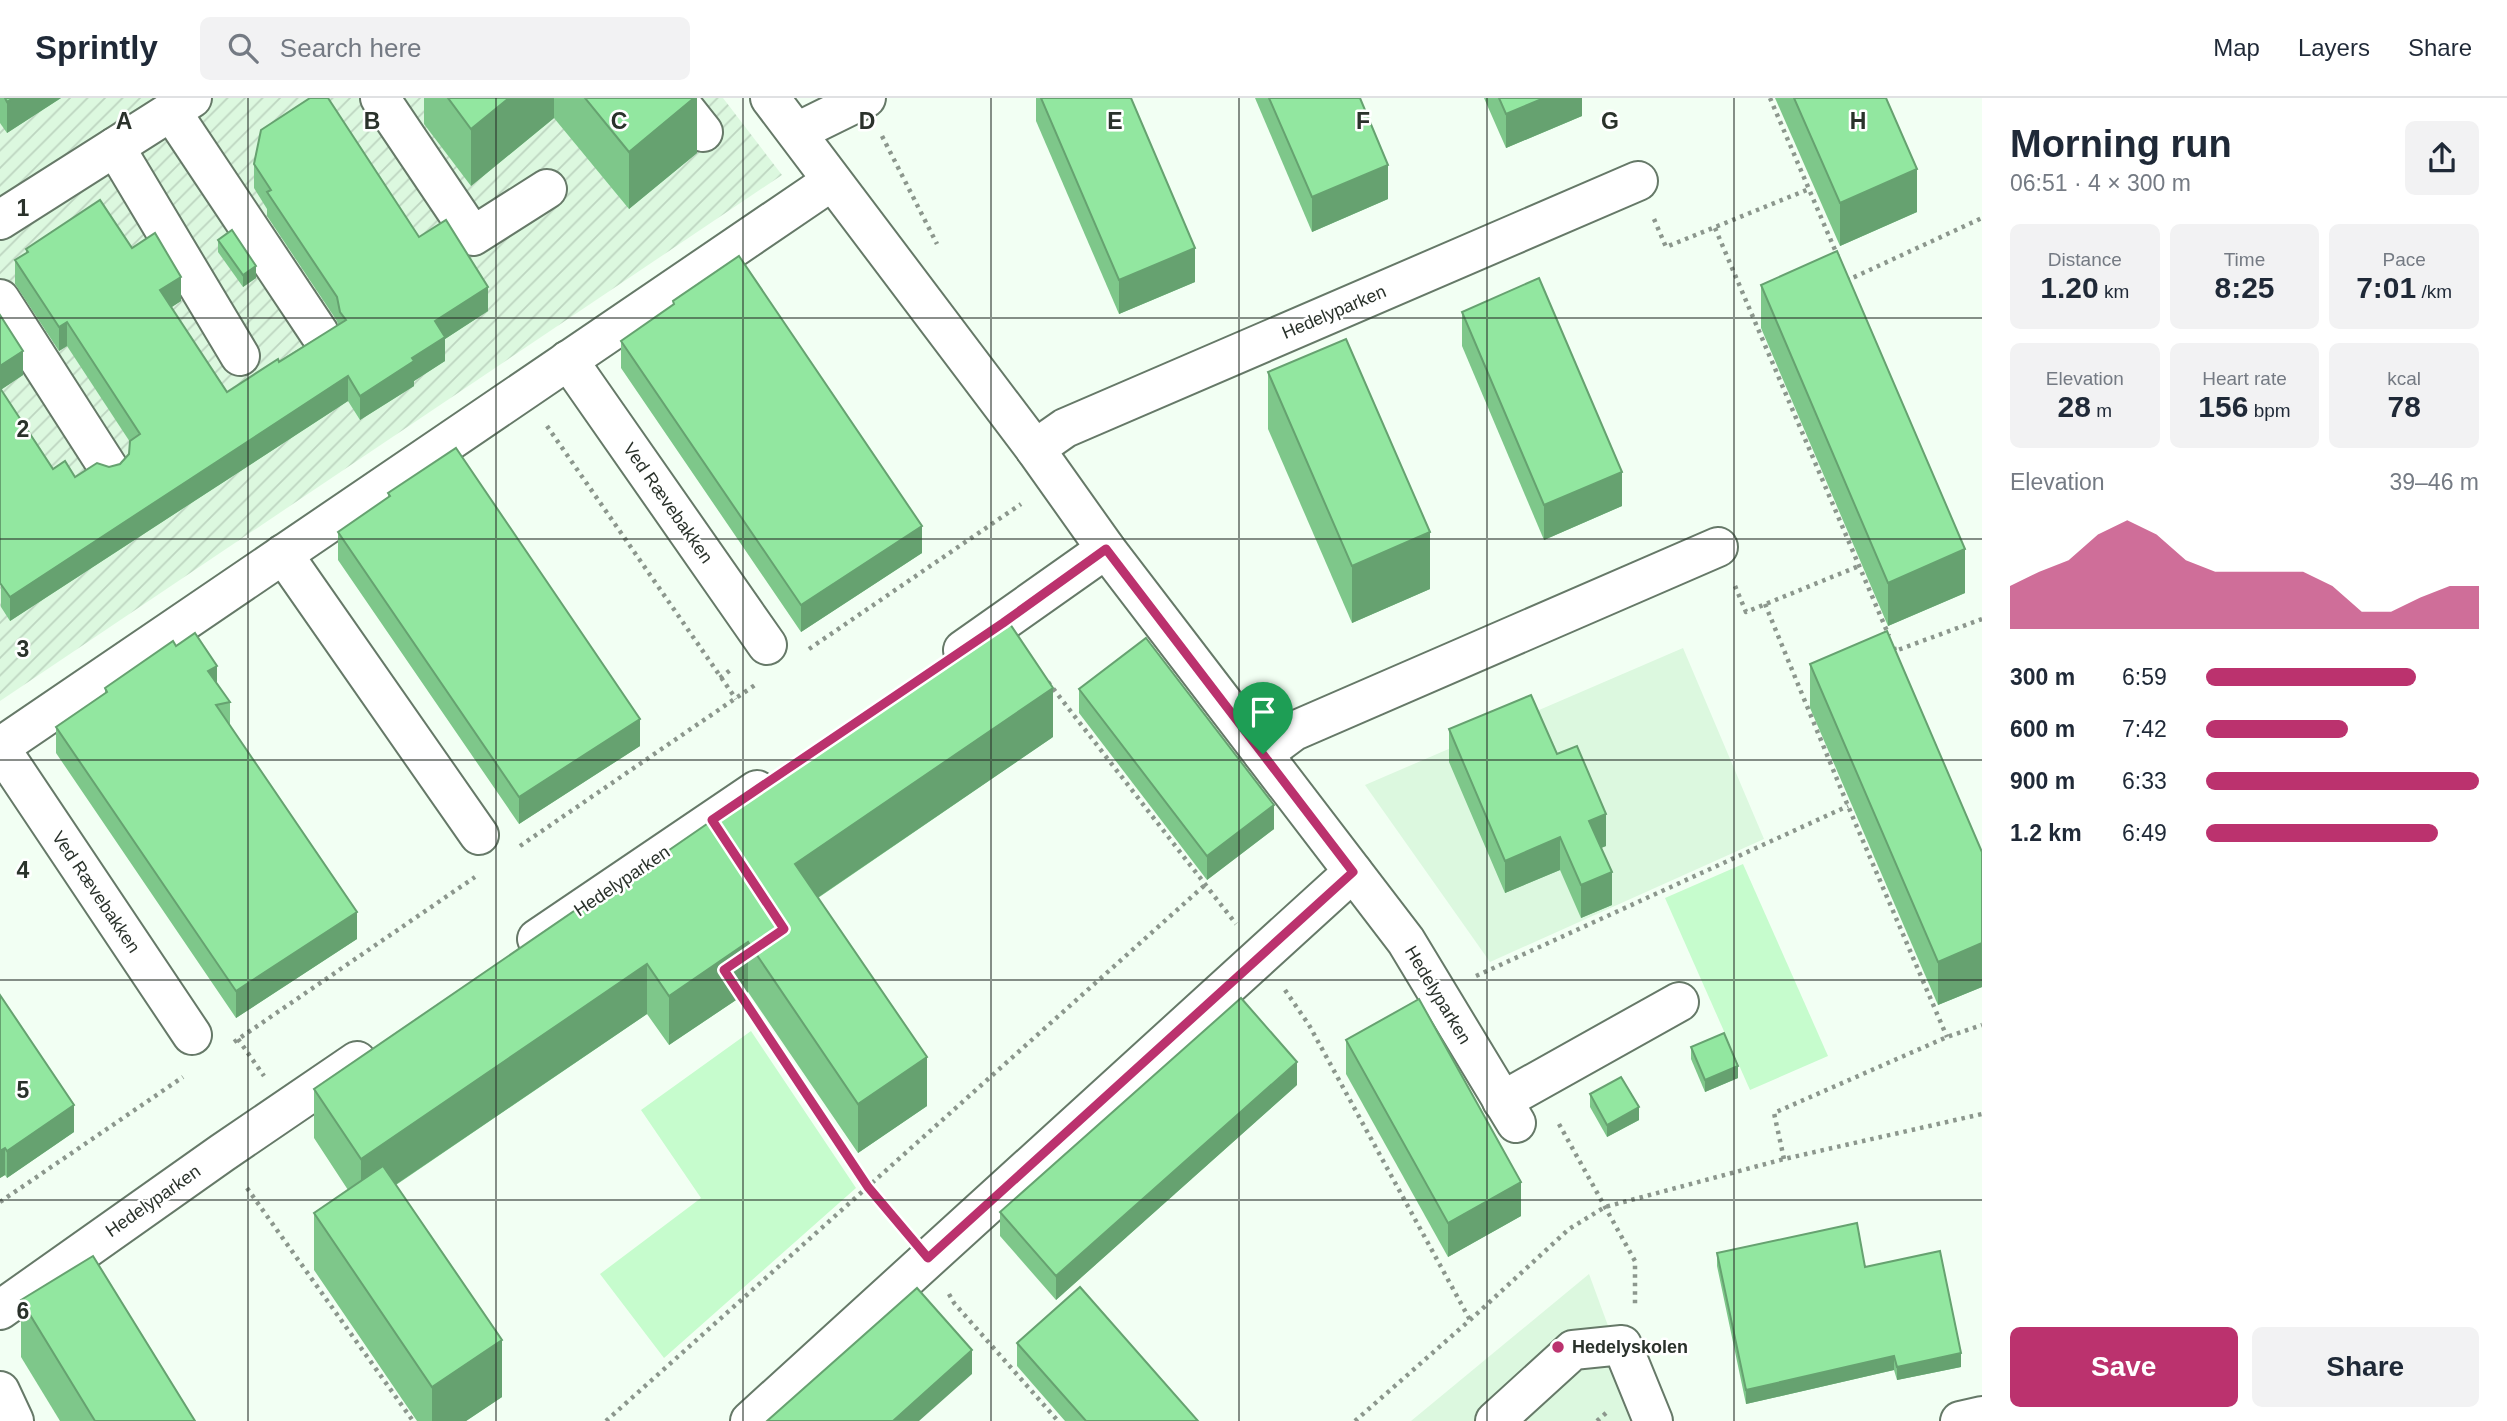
<!DOCTYPE html>
<meta charset="utf-8">
<style>
:root{--surface:#fff;--page:#f2f2f3;--text:#1f2937;--muted:#747a83;--line:#e0e1e3;--accent:#bb326e}
body{margin:0;font-family:Arial,sans-serif;background:var(--page);color:var(--text);height:100vh;display:flex;flex-direction:column;font-size:26px;white-space:nowrap}
*{box-sizing:border-box;margin:0}
p{font-size:23px;color:var(--muted)}
.icon{flex:none;width:38px;height:38px;fill:none;stroke:currentColor;stroke-width:2;stroke-linecap:round;stroke-linejoin:round}
.map{position:relative;flex:1;overflow:hidden}
.details{display:flex;flex-direction:column;background:var(--surface);width:525px}
.details>*{flex:none}
.pin{position:absolute;display:grid;place-items:center;width:60px;height:60px;color:#fff;margin:-72px -30px;border-radius:50% 50% 50% 0;rotate:-45deg;box-shadow:0 0 7px #0007}
.pin .icon{rotate:45deg}
.round{display:grid;place-items:center;flex:none;width:74px;height:74px;border-radius:10px;background:var(--page)}
.overview{display:flex;align-items:center;justify-content:space-between;height:119px;padding:0 28px}
h1{font-size:38px;font-weight:700;line-height:52px}
.stats{display:grid;grid-template-columns:repeat(3,1fr);gap:10px;height:119px;padding:7px 28px}
.stats div{display:grid;align-content:center;border-radius:10px;background:var(--page);text-align:center}
.stats b{font-size:30px;font-weight:700}
.stats small{font-size:19px;font-weight:400}
.stats p{font-size:19px}
.chart{height:196px;padding:14px 28px}
.chart p{display:flex;justify-content:space-between}
.chart svg{width:100%;height:126px;margin-top:7px;fill:var(--accent);opacity:.7}
.primary-button{display:flex;gap:14px;margin-top:auto;padding:14px 28px}
.primary-button a{flex:1;height:80px;border-radius:10px;background:var(--accent);color:#fff;font-size:28px;font-weight:700;line-height:80px;text-align:center}
.primary-button a+a{background:var(--page);color:var(--text)}
ul{padding:0 28px;list-style:none;font-size:23px}
li{display:grid;grid-template-columns:112px 84px 1fr;align-items:center;height:52px}
li i{height:18px;border-radius:9px;background:var(--accent)}
header{display:flex;align-items:center;gap:42px;box-sizing:border-box;height:98px;padding:0 35px;background:var(--surface);border-bottom:2px solid var(--line)}
header strong{font-size:33px}
nav{display:flex;gap:38px;margin-inline-start:auto;font-size:24px}
.search{width:490px;height:63px;background:var(--page);display:flex;align-items:center;gap:18px;box-sizing:border-box;padding:0 24px;border-radius:10px;color:var(--muted);font-size:26px}
main{display:flex;flex:1;min-height:0}
.map>svg:first-child{display:block}
.built{fill:#dcf8df}
.industrial{fill:url(#industrial-furrows)}
.park{fill:#c6fccd}
.lines{fill:none;stroke-linecap:round;stroke-linejoin:round}
.minor-casing{stroke:#667968;stroke-width:42}
.path{stroke:#8c978d;stroke-width:4.5;stroke-dasharray:3.5 5;stroke-linecap:butt}
.minor{stroke:#fff;stroke-width:38}
.wall{fill:#7ec78a}
.shaded-wall{fill:#66a270}
.building{fill:#92e7a0;stroke:#66a270;stroke-width:2}
.route-casing{stroke:#fff;stroke-width:14}
.route{stroke:#bb326e;stroke-width:9}
.grid{fill:none;stroke:#2a322b;stroke-width:2;stroke-opacity:0.55}
.poi-dot{fill:#bb326e;stroke:#fff;stroke-width:2.5}
.labels{text-anchor:middle;dominant-baseline:central;stroke-width:5;stroke-linejoin:round;paint-order:stroke}
.street-label{font-size:18px;fill:#2a322b;stroke:#fff}
.poi-label{font-size:18px;font-weight:bold;fill:#2a322b;stroke:#fff;text-anchor:start}
.grid-label{font-size:23px;text-anchor:middle;font-weight:bold;fill:#2a322b;stroke:#fff;stroke-width:5;stroke-linejoin:round;paint-order:stroke}
</style>
<header>
<strong>Sprintly</strong>
<div class="search"><svg class="icon" aria-label="search" viewBox="0 0 24 24"><circle cx="10" cy="10" r="6"/><path d="M15 15l6 6"/></svg>Search here</div>
<nav><a>Map</a><a>Layers</a><a>Share</a></nav>
</header>
<main>
<div class="map">
<svg width="1982" height="1323" viewBox="0 0 1982 1323">
<defs>
<pattern id="industrial-furrows" width="10" height="10" patternUnits="userSpaceOnUse" patternTransform="scale(1.75)"><rect width="10" height="10" fill="#dcf8df"/><path d="M-1 1l2-2M0 10L10 0M9 11l2-2" fill="none" stroke="#bdd5c0"/></pattern>
</defs>
<rect width="100%" height="100%" fill="#f2fff3"/>
<g class="built">
<polygon points="1683,550 1764,741 1490,864 1365,687"/>
<polygon points="1589,1176 1643,1323 1411,1323"/>
</g>
<polygon class="industrial" points="0,0 723,0 782,77 0,603"/>
<g class="park">
<polygon points="1743,766 1828,958 1750,992 1665,800"/>
<polygon points="751,933 856,1090 664,1260 600,1176 701,1100 641,1012"/>
</g>
<g class="lines">
<defs>
<g id="minor">
<polyline points="380,0 473,138 547,91"/>
<polyline points="676,0 703,34"/>
<polyline points="770,0 1035,351 1106,451 1406,843 1516,1025"/>
<polyline points="171,13 319,235"/>
<polyline points="797,34 866,0"/>
<polyline points="115,49 240,258"/>
<polyline points="0,122 192,0"/>
<polyline points="0,201 109,371"/>
<polyline points="568,262 767,547"/>
<polyline points="1035,351 1065,330 1638,83"/>
<polyline points="283,456 479,737"/>
<polyline points="963,552 1106,451"/>
<polyline points="0,649 832,83"/>
<polyline points="0,650 192,937"/>
<polyline points="1263,656 1294,633 1718,449"/>
<polyline points="537,841 757,692"/>
<polyline points="1502,1003 1679,904"/>
<polyline points="0,1212 222,1055 357,963"/>
<polyline points="0,1293 14,1323"/>
<polyline points="750,1323 1353,774"/>
<polyline points="1495,1323 1573,1252 1622,1247 1653,1323"/>
<polyline points="1960,1323 1982,1318"/>
</g>
</defs>
<use href="#minor" class="minor-casing"/>
<g class="path">
<polyline points="1770,0 1838,159"/>
<polyline points="882,38 937,146"/>
<polyline points="1654,121 1666,149 1809,91"/>
<polyline points="1715,130 1889,538"/>
<polyline points="1847,180 1848,182 1982,120"/>
<polyline points="547,328 736,601"/>
<polyline points="1735,488 1746,514 1859,468"/>
<polyline points="1765,506 1848,708 1947,939"/>
<polyline points="1894,549 1895,553 1982,521"/>
<polyline points="809,551 1021,406"/>
<polyline points="720,580 733,570"/>
<polyline points="1048,584 1236,826"/>
<polyline points="520,748 755,587"/>
<polyline points="1476,878 1848,708"/>
<polyline points="1285,892 1309,927 1470,1222"/>
<polyline points="739,896 868,1089 902,1129"/>
<polyline points="238,941 264,978"/>
<polyline points="234,944 475,779"/>
<polyline points="1559,1026 1635,1163 1635,1208"/>
<polyline points="1784,1061 1774,1015 1947,939 1982,927"/>
<polyline points="247,1090 413,1323"/>
<polyline points="0,1104 183,979"/>
<polyline points="949,1196 954,1205 1058,1323"/>
<polyline points="606,1323 1206,786"/>
<polyline points="1355,1323 1470,1222 1569,1131 1605,1109 1784,1061 1982,1016"/>
<polyline points="1597,1323 1606,1315"/>
</g>
<use href="#minor" class="minor"/>
</g>
<g class="wall">
<polygon points="0,0 61,0 7,35 0,25"/>
<polygon points="424,0 697,0 697,55 629,111 554,20 471,88 424,26"/>
<polygon points="1036,0 1131,0 1195,184 1119,216 1036,23"/>
<polygon points="1255,0 1360,0 1388,101 1312,134"/>
<polygon points="1484,0 1582,0 1582,18 1506,50"/>
<polygon points="1775,0 1886,0 1917,114 1840,148"/>
<polygon points="254,66 419,139 488,213 445,241 445,263 414,283 414,288 360,322 348,303 10,523 1,509 0,217 23,277 2,291 2,293 53,371 75,379 120,366 129,356 130,344 67,248 59,253 15,186 15,162 26,155 26,151 132,150 181,203 171,209 227,294 338,227 337,223 267,118 267,111 254,90"/>
<polygon points="218,142 256,180 243,189 218,154"/>
<polygon points="1761,187 1965,495 1888,528 1761,230"/>
<polygon points="673,203 922,455 801,534 621,270 621,243 673,207"/>
<polygon points="1462,214 1622,408 1544,442 1462,248"/>
<polygon points="1268,274 1430,491 1352,525 1268,331"/>
<polygon points="388,395 640,648 519,726 338,462 338,434 388,399"/>
<polygon points="176,548 217,585 230,604 230,628 357,841 236,920 56,655 56,629 105,595 105,590"/>
<polygon points="1810,566 1982,754 1982,889 1938,907 1810,610"/>
<polygon points="1079,591 1274,731 1207,782 1079,615"/>
<polygon points="1449,631 1557,656 1606,748 1601,750 1612,807 1581,820 1560,772 1505,795 1449,664"/>
<polygon points="1053,639 818,800 927,1008 858,1055 748,894 669,947 647,916 396,1087 502,1299 466,1323 417,1323 314,1172 314,1115 348,1092 314,1040 314,991 582,812"/>
<polygon points="0,897 74,1034 7,1080 5,1077 0,1080"/>
<polygon points="1346,942 1521,1118 1448,1159 1346,976"/>
<polygon points="1691,949 1738,980 1705,994 1691,961"/>
<polygon points="1297,987 1056,1202 1000,1138 1000,1114"/>
<polygon points="1590,996 1639,1022 1607,1039 1590,1009"/>
<polygon points="1717,1155 1865,1169 1961,1269 1897,1282 1894,1272 1746,1306 1717,1168"/>
<polygon points="21,1202 195,1323 60,1323 21,1259"/>
<polygon points="1017,1245 1198,1323 1065,1323 1017,1268"/>
</g>
<g class="shaded-wall">
<polygon points="13,0 61,0 7,35 7,4"/>
<polygon points="509,0 554,0 554,20 471,88 471,31"/>
<polygon points="694,0 697,0 697,55 629,111 629,54"/>
<polygon points="1544,0 1582,0 1582,18 1506,50 1506,16"/>
<polygon points="1388,67 1388,101 1312,134 1312,99"/>
<polygon points="1917,71 1917,114 1840,148 1840,105"/>
<polygon points="1195,150 1195,184 1119,216 1119,182"/>
<polygon points="256,168 256,180 243,189 243,177"/>
<polygon points="181,179 181,203 160,217 160,192"/>
<polygon points="488,189 488,213 445,241 445,263 414,283 414,288 360,322 360,298 412,260 435,223"/>
<polygon points="67,224 67,248 59,253 59,229"/>
<polygon points="23,253 23,277 2,291 2,309 0,310 0,268"/>
<polygon points="348,278 348,303 10,523 10,499"/>
<polygon points="1622,374 1622,408 1544,442 1544,407"/>
<polygon points="922,428 922,455 801,534 801,507"/>
<polygon points="1430,434 1430,491 1352,525 1352,468"/>
<polygon points="1965,451 1965,495 1888,528 1888,485"/>
<polygon points="217,568 217,594 208,573"/>
<polygon points="1053,590 1053,639 795,815 795,766"/>
<polygon points="640,621 640,648 519,726 519,699"/>
<polygon points="1274,707 1274,731 1207,782 1207,758"/>
<polygon points="1606,716 1606,748 1589,755 1589,723"/>
<polygon points="1560,739 1560,772 1505,795 1505,763"/>
<polygon points="1612,774 1612,807 1581,820 1581,787"/>
<polygon points="357,814 357,841 236,920 236,893"/>
<polygon points="748,844 748,894 669,947 669,898"/>
<polygon points="1982,845 1982,889 1938,907 1938,864"/>
<polygon points="647,866 647,916 361,1110 361,1061"/>
<polygon points="927,959 927,1008 858,1055 858,1006"/>
<polygon points="1297,964 1297,987 1056,1202 1056,1178"/>
<polygon points="1738,968 1738,980 1705,994 1705,982"/>
<polygon points="74,1007 74,1034 7,1080 7,1053"/>
<polygon points="1639,1009 1639,1022 1607,1039 1607,1027"/>
<polygon points="5,1050 5,1077 0,1080 0,1053"/>
<polygon points="1521,1084 1521,1118 1448,1159 1448,1125"/>
<polygon points="502,1242 502,1299 466,1323 432,1323 432,1289"/>
<polygon points="972,1252 972,1276 919,1323 893,1323"/>
<polygon points="1961,1255 1961,1269 1897,1282 1897,1269"/>
<polygon points="1894,1258 1894,1272 1746,1306 1746,1292"/>
</g>
<g class="building">
<polygon points="5,0 13,0 7,4"/>
<polygon points="310,0 328,0 419,139 446,122 488,189 435,223 445,239 412,260 414,263 360,298 348,278 10,499 0,485 0,290 53,371 65,363 75,379 97,365 109,369 120,366 129,356 130,343 140,336 67,224 59,229 15,162 28,154 26,151 100,102 132,150 155,135 181,179 160,192 227,294 278,261 279,264 346,222 340,214 337,199 267,94 271,92 254,66 261,32"/>
<polygon points="448,0 509,0 471,31"/>
<polygon points="585,0 694,0 629,54"/>
<polygon points="1041,0 1131,0 1195,150 1119,182"/>
<polygon points="1269,0 1360,0 1388,67 1312,99"/>
<polygon points="1499,0 1544,0 1506,16"/>
<polygon points="1794,0 1886,0 1917,71 1840,105"/>
<polygon points="232,132 256,168 243,177 218,142"/>
<polygon points="1837,153 1965,451 1888,485 1761,187"/>
<polygon points="739,158 922,428 801,507 621,243 674,206 673,203"/>
<polygon points="1539,180 1622,374 1544,407 1462,214"/>
<polygon points="0,217 23,253 0,268"/>
<polygon points="1346,241 1430,434 1352,468 1268,274"/>
<polygon points="456,350 640,621 519,699 338,434 390,398 388,395"/>
<polygon points="1006,520 1053,590 795,766 927,959 858,1006 748,844 669,898 647,866 361,1061 314,991 580,809 582,812"/>
<polygon points="1887,533 1982,754 1982,845 1938,864 1810,566"/>
<polygon points="195,535 217,568 208,573 230,604 216,607 357,814 236,893 56,629 107,594 105,590 173,543 176,548"/>
<polygon points="1146,540 1274,707 1207,758 1079,591"/>
<polygon points="1531,597 1557,656 1577,648 1606,716 1589,723 1612,774 1581,787 1560,739 1505,763 1449,631"/>
<polygon points="0,897 74,1007 7,1053 5,1050 0,1053"/>
<polygon points="1241,900 1297,964 1056,1178 1000,1114"/>
<polygon points="1419,901 1521,1084 1448,1125 1346,942"/>
<polygon points="1724,935 1738,968 1705,982 1691,949"/>
<polygon points="1621,979 1639,1009 1607,1027 1590,996"/>
<polygon points="383,1068 502,1242 432,1289 314,1115"/>
<polygon points="1857,1125 1865,1169 1940,1153 1961,1255 1897,1269 1894,1258 1746,1292 1717,1155"/>
<polygon points="93,1158 195,1323 95,1323 21,1202"/>
<polygon points="1080,1189 1198,1323 1086,1323 1017,1245"/>
<polygon points="917,1190 972,1252 893,1323 767,1323"/>
</g>
<g class="lines">
<defs>
<polygon id="route" points="1106,451 1353,774 928,1160 868,1089 724,872 784,831 712,722 1003,525"/>
</defs>
<use href="#route" class="route-casing"/>
<use href="#route" class="route"/>
</g>
<path class="grid" d="M248,0V1323M496,0V1323M743,0V1323M991,0V1323M1239,0V1323M1487,0V1323M1734,0V1323M0,220H1982M0,441H1982M0,662H1982M0,882H1982M0,1102H1982"/>
<circle class="poi-dot" cx="1558" cy="1249" r="7"/>
<g class="labels">
<g class="street-label">
<text transform="translate(1334 214) rotate(-23)">Hedelyparken</text>
<text transform="translate(668 405) rotate(55)">Ved Rævebakken</text>
<text transform="translate(622 783) rotate(-34)">Hedelyparken</text>
<text transform="translate(96 794) rotate(56)">Ved Rævebakken</text>
<text transform="translate(1438 897) rotate(59)">Hedelyparken</text>
<text transform="translate(153 1103) rotate(-35)">Hedelyparken</text>
</g>
<g class="poi-label">
<text x="1572" y="1249">Hedelyskolen</text>
</g>
</g>
<g class="grid-label">
<text x="124" y="31">A</text>
<text x="372" y="31">B</text>
<text x="619" y="31">C</text>
<text x="867" y="31">D</text>
<text x="1115" y="31">E</text>
<text x="1363" y="31">F</text>
<text x="1610" y="31">G</text>
<text x="1858" y="31">H</text>
<text x="23" y="118">1</text>
<text x="23" y="339">2</text>
<text x="23" y="559">3</text>
<text x="23" y="780">4</text>
<text x="23" y="1000">5</text>
<text x="23" y="1221">6</text>
</g>
</svg>
<div class="pin" style="left:1263px;top:656px;background:#1e9e55"><svg class="icon" aria-label="arrive" viewBox="0 0 24 24"><path d="M6 21V4h12l-3 4 3 4H6"/></svg></div>
</div>
<section class="details">
<div class="overview"><div><h1>Morning run</h1><p>06:51 · 4 × 300 m</p></div><a class="round"><svg class="icon" aria-label="share" viewBox="0 0 24 24"><path d="M12 15V3M7 8l5-5 5 5M5 13v7h14v-7"/></svg></a></div>
<div class="stats">
<div><p>Distance</p><b>1.20<small> km</small></b></div>
<div><p>Time</p><b>8:25</b></div>
<div><p>Pace</p><b>7:01<small> /km</small></b></div>
</div>
<div class="stats">
<div><p>Elevation</p><b>28<small> m</small></b></div>
<div><p>Heart rate</p><b>156<small> bpm</small></b></div>
<div><p>kcal</p><b>78</b></div>
</div>
<div class="chart"><p><span>Elevation</span>39–46 m</p>
<svg viewBox="0 0 160 44" preserveAspectRatio="none"><path d="M0 44V29L10 24L20 20L30 11L40 6L50 11L60 20L70 24L80 24L90 24L100 24L110 29L120 38L130 38L140 33L150 29L160 29V44z"/></svg>
</div>
<ul>
<li><b>300 m</b>6:59<i style="width:77%"></i></li>
<li><b>600 m</b>7:42<i style="width:52%"></i></li>
<li><b>900 m</b>6:33<i style="width:100%"></i></li>
<li><b>1.2 km</b>6:49<i style="width:85%"></i></li>
</ul>
<div class="primary-button"><a>Save</a><a>Share</a></div>
</section>
</main>
